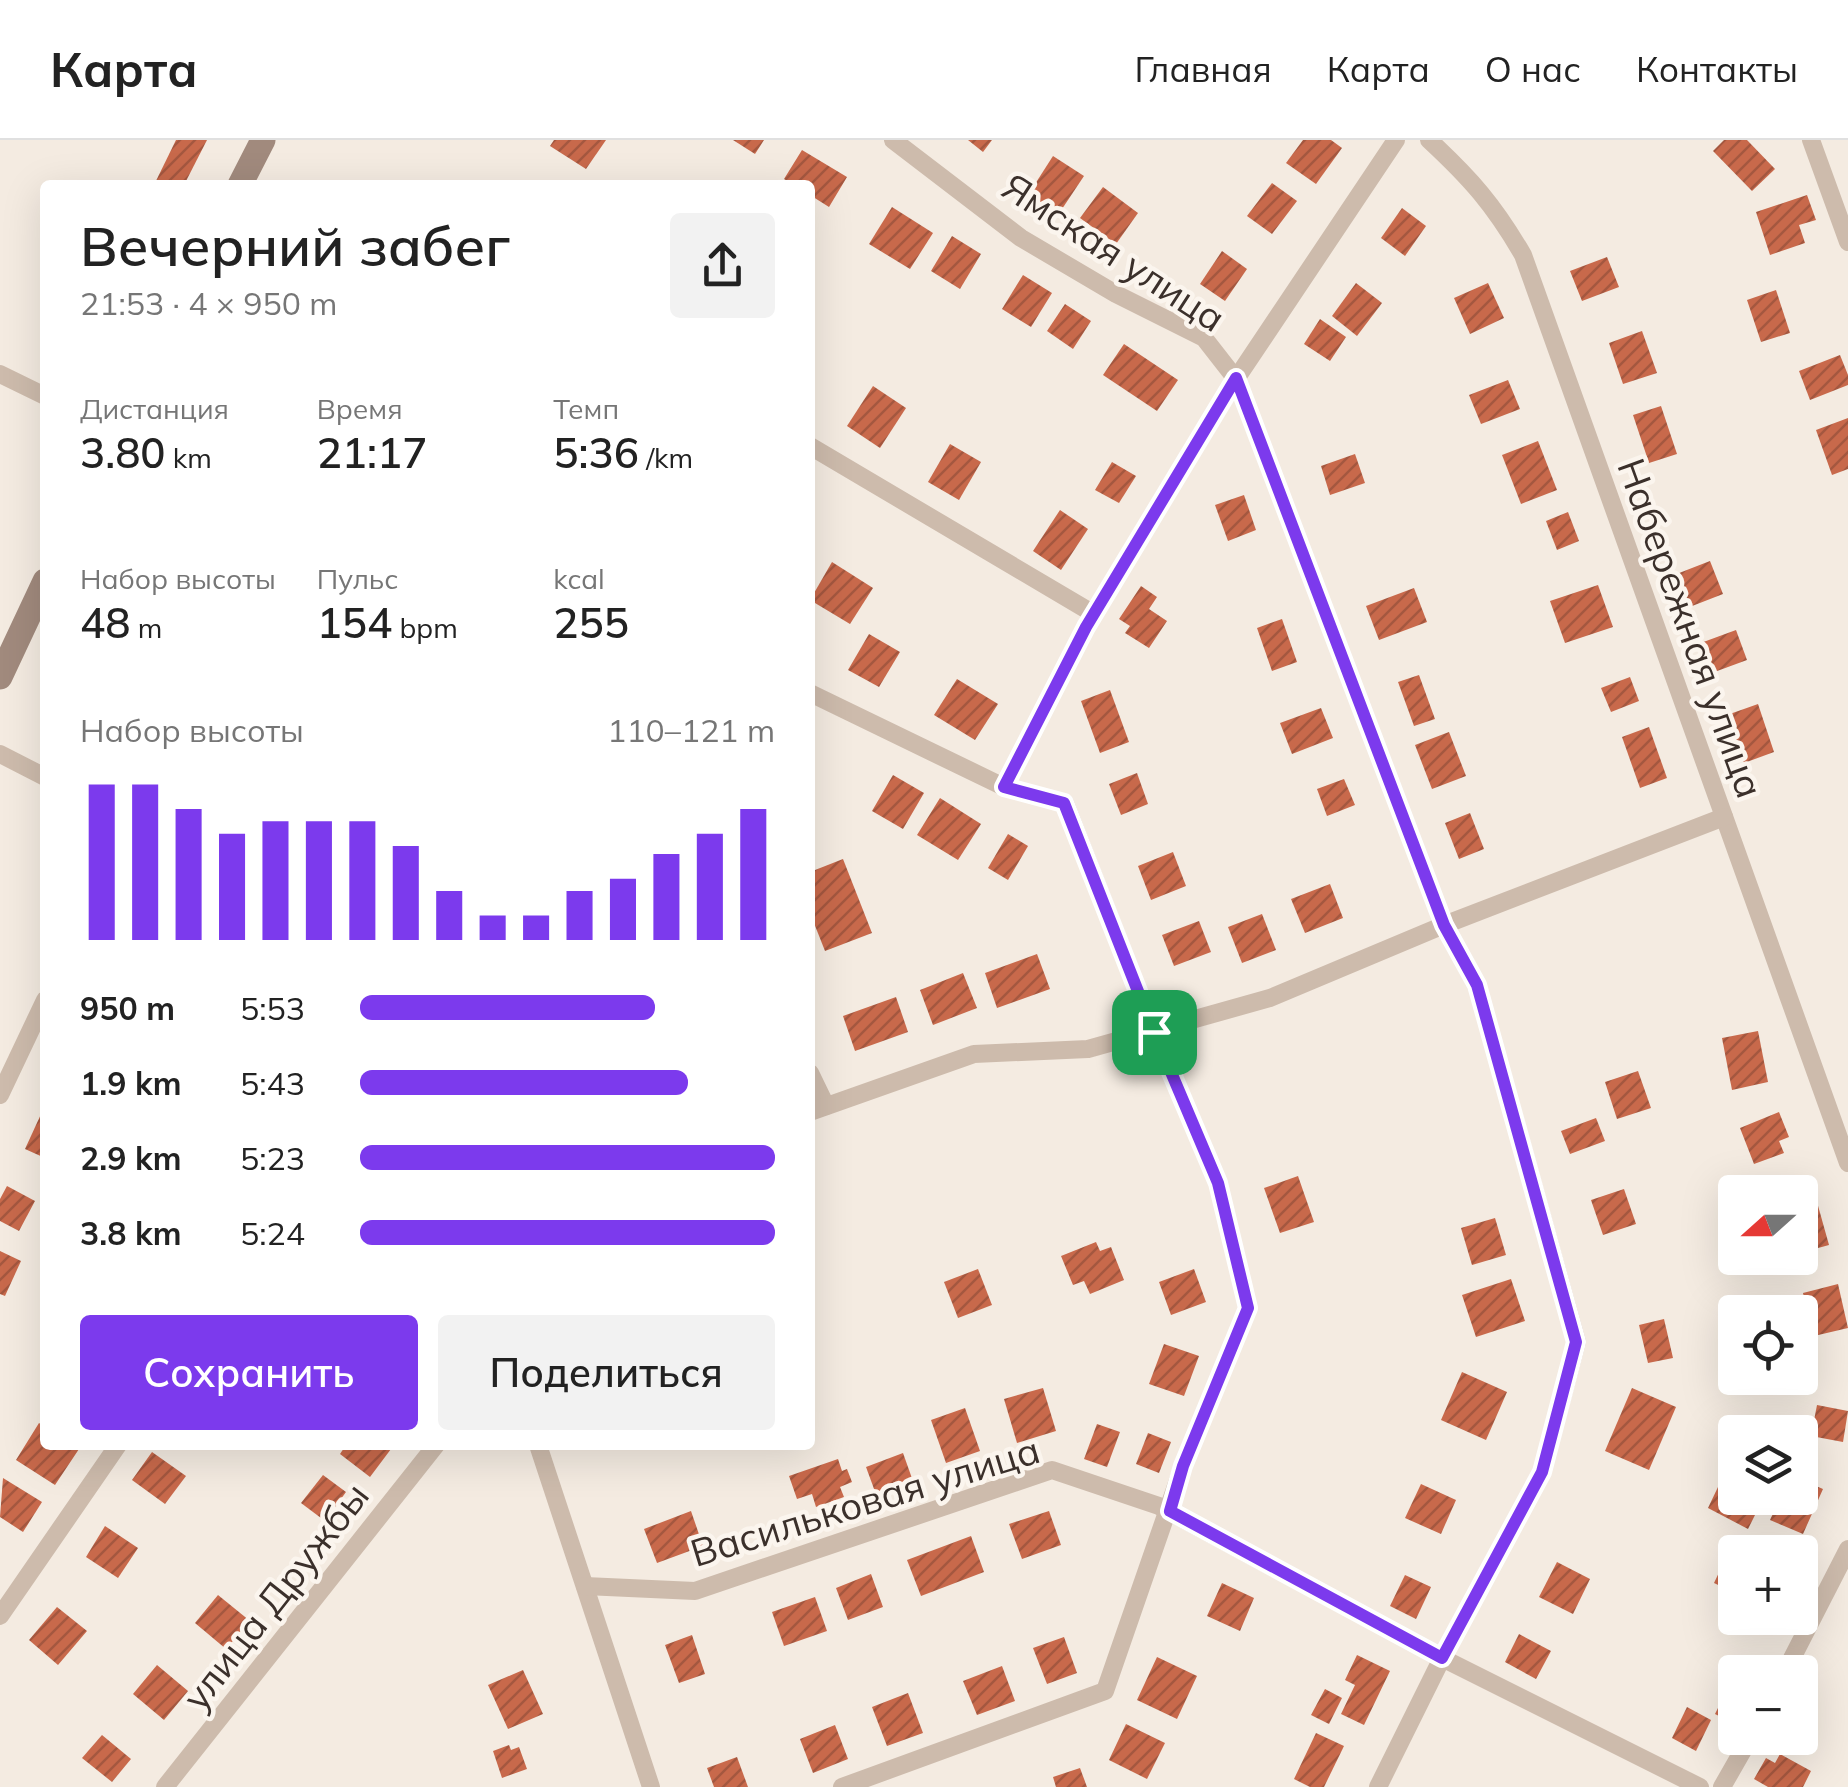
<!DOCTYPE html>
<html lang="ru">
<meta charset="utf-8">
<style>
:root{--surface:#fff;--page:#f2f2f2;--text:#222;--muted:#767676;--line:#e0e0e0;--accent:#7c3aed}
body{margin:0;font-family:Mulish,sans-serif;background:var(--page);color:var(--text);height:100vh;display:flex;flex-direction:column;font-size:38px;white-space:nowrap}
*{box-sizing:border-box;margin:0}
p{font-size:32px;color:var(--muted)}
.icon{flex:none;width:55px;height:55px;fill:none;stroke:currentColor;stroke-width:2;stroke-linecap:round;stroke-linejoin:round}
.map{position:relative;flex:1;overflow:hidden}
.sheet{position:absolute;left:40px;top:40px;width:775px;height:1270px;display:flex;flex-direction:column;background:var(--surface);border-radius:10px;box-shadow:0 10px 40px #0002}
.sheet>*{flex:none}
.needle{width:65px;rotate:249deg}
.buttons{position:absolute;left:1718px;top:1035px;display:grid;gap:20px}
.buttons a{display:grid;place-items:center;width:100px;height:100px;border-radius:10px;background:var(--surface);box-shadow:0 10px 40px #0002;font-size:50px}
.pin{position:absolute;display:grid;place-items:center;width:85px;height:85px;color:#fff;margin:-42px;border-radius:20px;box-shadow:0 5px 15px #0006}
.round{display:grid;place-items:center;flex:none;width:105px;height:105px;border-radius:10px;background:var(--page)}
.overview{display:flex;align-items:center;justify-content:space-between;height:170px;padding:0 40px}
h1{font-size:55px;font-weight:600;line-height:75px}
.figures{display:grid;grid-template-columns:repeat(3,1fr);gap:15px;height:170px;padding:10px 40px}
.figures div{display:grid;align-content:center}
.figures b{font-size:42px;font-weight:600}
.figures small{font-size:28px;font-weight:400}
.figures p{font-size:28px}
.chart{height:280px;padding:20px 40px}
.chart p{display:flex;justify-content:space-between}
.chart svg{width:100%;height:180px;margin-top:10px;stroke:var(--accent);stroke-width:6}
.cta{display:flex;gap:20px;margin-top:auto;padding:20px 40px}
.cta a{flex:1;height:115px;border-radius:10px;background:var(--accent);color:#fff;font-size:40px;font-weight:600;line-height:115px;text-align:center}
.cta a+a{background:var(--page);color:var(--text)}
ul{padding:0 40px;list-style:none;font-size:32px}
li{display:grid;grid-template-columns:160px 120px 1fr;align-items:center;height:75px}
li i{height:25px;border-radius:12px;background:var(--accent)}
header{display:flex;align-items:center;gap:60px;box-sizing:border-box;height:140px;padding:0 50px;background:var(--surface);border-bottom:2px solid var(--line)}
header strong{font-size:48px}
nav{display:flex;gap:55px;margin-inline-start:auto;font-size:35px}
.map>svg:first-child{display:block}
.building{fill:url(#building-hatch)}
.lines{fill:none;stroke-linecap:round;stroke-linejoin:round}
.street{stroke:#cdbbac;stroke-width:18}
.secondary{stroke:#a18a7d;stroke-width:25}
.route-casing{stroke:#fff;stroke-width:20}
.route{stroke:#7c3aed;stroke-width:12}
.labels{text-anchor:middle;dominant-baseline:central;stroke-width:9;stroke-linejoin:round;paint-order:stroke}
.street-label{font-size:38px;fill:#3b302b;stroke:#fbf5ee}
</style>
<header>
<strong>Карта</strong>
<nav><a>Главная</a><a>Карта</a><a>О нас</a><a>Контакты</a></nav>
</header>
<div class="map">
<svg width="1848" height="1647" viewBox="0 0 1848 1647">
<defs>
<pattern id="building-hatch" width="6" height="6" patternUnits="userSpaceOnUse" patternTransform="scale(2.5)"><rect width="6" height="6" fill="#c8694b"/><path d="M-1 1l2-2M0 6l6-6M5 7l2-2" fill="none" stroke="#a4573f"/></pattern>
</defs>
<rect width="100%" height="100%" fill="#f4ebe1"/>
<g class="building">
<polygon points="176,0 207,0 184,45 154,45"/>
<polygon points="554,0 606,0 586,29 550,6"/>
<polygon points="733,0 764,0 755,14"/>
<polygon points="968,0 992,0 983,12"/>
<polygon points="1303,0 1331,0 1342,8 1316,44 1286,23"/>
<polygon points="1724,0 1747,0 1775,29 1752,51 1713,11"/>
<polygon points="802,10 847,37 829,67 810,55 810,45 794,45 784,39"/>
<polygon points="1053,16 1084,36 1058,75 1028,55"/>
<polygon points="1272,43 1297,61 1272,94 1247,76"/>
<polygon points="1103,47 1138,73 1116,104 1080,78"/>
<polygon points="1807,55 1816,80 1799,85 1805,103 1770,115 1756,72"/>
<polygon points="892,67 933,93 910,129 869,104"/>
<polygon points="1402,68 1426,86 1405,116 1381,98"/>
<polygon points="952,96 981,114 960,149 931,131"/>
<polygon points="1222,111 1247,129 1225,161 1200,144"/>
<polygon points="1607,117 1619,147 1582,161 1570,131"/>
<polygon points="1023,135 1052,153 1031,187 1002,169"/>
<polygon points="1356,143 1382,163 1357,196 1332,176"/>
<polygon points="1488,143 1504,178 1470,194 1454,158"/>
<polygon points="1776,150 1790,193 1761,202 1747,160"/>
<polygon points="1065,164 1091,181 1073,209 1047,191"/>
<polygon points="1320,179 1346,197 1330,221 1304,204"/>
<polygon points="1642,191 1657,233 1623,244 1609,203"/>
<polygon points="1124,204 1178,240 1157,271 1103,235"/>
<polygon points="1840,215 1848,235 1848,245 1810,260 1799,231"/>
<polygon points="1508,240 1520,269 1481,284 1469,255"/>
<polygon points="873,246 906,268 880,308 847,286"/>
<polygon points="1661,266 1677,314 1649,323 1633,275"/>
<polygon points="1848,278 1848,329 1832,335 1816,290"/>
<polygon points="1538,301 1557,350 1521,364 1502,315"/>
<polygon points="950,304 981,322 959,360 928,342"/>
<polygon points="1355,314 1365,343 1330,355 1321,326"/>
<polygon points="1112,322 1136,336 1119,363 1095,350"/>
<polygon points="1244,355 1256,390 1228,401 1215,365"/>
<polygon points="1060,370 1088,389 1061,430 1033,411"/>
<polygon points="1568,372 1579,401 1557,410 1546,381"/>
<polygon points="1710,421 1723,454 1687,468 1674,435"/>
<polygon points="832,422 873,448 850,484 810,460"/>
<polygon points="1598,445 1613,487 1565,503 1550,461"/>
<polygon points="1141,446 1157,457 1149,469 1167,481 1149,508 1125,493 1130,486 1119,479"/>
<polygon points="1414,448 1427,482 1379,500 1366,466"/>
<polygon points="1282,479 1297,522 1272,531 1257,488"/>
<polygon points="1736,490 1747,520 1709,534 1698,504"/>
<polygon points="869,494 900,512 879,547 848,530"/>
<polygon points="1419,535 1435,579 1414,586 1398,542"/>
<polygon points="1630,537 1639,561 1611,572 1601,548"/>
<polygon points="957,539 998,564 975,600 934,575"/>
<polygon points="1110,550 1129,602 1100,613 1081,561"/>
<polygon points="1758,564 1774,612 1744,623 1727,575"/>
<polygon points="1321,568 1333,598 1292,614 1280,583"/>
<polygon points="1649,587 1667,638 1640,648 1622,597"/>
<polygon points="1449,592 1466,636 1432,649 1415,605"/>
<polygon points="1137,633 1148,664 1121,675 1109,644"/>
<polygon points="893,635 924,653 903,689 872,671"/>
<polygon points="1344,639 1355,665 1327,676 1317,649"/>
<polygon points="940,658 981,684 958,720 917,695"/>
<polygon points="1470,673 1484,709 1459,719 1445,683"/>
<polygon points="1008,694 1028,706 1008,740 988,728"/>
<polygon points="1173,712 1186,746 1151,760 1138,726"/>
<polygon points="843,719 872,793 825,811 810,773 810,732"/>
<polygon points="1330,744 1343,778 1305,793 1291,759"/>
<polygon points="1262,774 1276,810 1242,823 1228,787"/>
<polygon points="1199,781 1211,812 1174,826 1162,795"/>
<polygon points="1037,814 1050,849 997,868 985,833"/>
<polygon points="963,833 977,868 933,885 920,850"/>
<polygon points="896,857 908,892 855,911 843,876"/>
<polygon points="1758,891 1768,942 1732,950 1722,898"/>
<polygon points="1638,931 1651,968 1617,979 1605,942"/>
<polygon points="42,972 45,973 45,1018 25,1009"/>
<polygon points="1779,972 1789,997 1779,1001 1784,1013 1754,1024 1740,988"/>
<polygon points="1596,978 1605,1001 1570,1014 1561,991"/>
<polygon points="1298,1036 1314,1082 1280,1093 1264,1048"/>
<polygon points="7,1046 35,1061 19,1091 0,1081 0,1059"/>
<polygon points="1624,1049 1636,1084 1603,1095 1591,1060"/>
<polygon points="1815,1055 1829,1105 1800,1113 1800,1059"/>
<polygon points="1495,1078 1506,1115 1472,1125 1461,1088"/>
<polygon points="1096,1102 1100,1111 1111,1107 1124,1140 1090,1154 1084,1141 1073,1145 1061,1116"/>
<polygon points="0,1111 21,1121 5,1156 0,1154"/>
<polygon points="978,1129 992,1165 958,1178 944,1142"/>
<polygon points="1194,1129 1206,1162 1171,1175 1159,1142"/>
<polygon points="1511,1139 1525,1181 1476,1197 1462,1155"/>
<polygon points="1838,1144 1848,1188 1814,1196 1803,1153"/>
<polygon points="1664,1179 1673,1218 1648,1223 1639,1185"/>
<polygon points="1164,1204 1199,1216 1184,1256 1149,1244"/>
<polygon points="1462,1232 1507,1252 1486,1300 1441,1280"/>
<polygon points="1043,1248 1056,1291 1017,1303 1004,1259"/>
<polygon points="1632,1248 1676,1267 1649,1330 1605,1311"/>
<polygon points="1817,1265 1848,1271 1843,1302 1811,1296"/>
<polygon points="965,1268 980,1311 946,1323 931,1280"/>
<polygon points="39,1283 45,1287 45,1305 73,1305 79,1309 55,1345 16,1320"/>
<polygon points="1097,1284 1120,1292 1107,1327 1084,1319"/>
<polygon points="1148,1293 1171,1302 1159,1333 1136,1324"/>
<polygon points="346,1305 394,1305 370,1337 340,1314"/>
<polygon points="152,1312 186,1336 165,1364 132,1340"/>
<polygon points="903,1313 914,1344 877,1357 866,1327"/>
<polygon points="838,1319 842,1331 847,1329 852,1342 840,1347 844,1357 816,1367 812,1354 797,1359 789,1336"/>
<polygon points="323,1335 346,1352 325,1381 301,1363"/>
<polygon points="3,1338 42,1362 23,1392 0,1377"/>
<polygon points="1800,1339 1823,1349 1803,1394 1770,1380 1780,1358 1800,1358"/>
<polygon points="1421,1344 1456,1360 1441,1394 1405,1378"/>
<polygon points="1718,1347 1759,1367 1748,1389 1708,1368"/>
<polygon points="691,1371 703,1406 657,1423 644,1389"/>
<polygon points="1049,1371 1061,1405 1022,1419 1009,1384"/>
<polygon points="105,1386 138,1408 118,1438 86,1417"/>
<polygon points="971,1396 984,1432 921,1456 907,1420"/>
<polygon points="1733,1403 1753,1412 1735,1412 1735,1453 1714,1443"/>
<polygon points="1557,1422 1590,1439 1573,1474 1539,1457"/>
<polygon points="871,1434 883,1467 848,1480 836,1448"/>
<polygon points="1405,1435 1431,1447 1416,1479 1390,1466"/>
<polygon points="1222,1443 1254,1458 1240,1491 1207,1476"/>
<polygon points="218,1455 250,1481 226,1509 195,1483"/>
<polygon points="815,1457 827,1491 784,1506 772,1472"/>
<polygon points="57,1467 87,1491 58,1525 29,1500"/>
<polygon points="1519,1494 1551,1511 1536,1539 1505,1522"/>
<polygon points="692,1495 705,1534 679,1543 665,1505"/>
<polygon points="1064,1497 1077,1533 1047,1544 1033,1508"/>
<polygon points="1357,1515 1390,1531 1364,1585 1341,1574 1355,1545 1345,1540"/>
<polygon points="1157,1517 1197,1536 1177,1579 1137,1560"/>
<polygon points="157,1525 188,1551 164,1580 133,1554"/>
<polygon points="1002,1526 1015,1561 977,1575 963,1541"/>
<polygon points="523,1530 543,1574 508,1589 488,1545"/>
<polygon points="1325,1549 1342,1558 1329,1584 1311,1575"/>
<polygon points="908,1553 923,1593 887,1606 872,1567"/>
<polygon points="1724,1556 1735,1562 1735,1584 1715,1574"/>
<polygon points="1687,1567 1711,1580 1696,1611 1672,1598"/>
<polygon points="1126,1584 1165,1603 1147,1639 1109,1620"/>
<polygon points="835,1585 848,1619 813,1633 800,1599"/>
<polygon points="1316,1593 1344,1606 1324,1647 1310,1647 1294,1639"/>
<polygon points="102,1595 131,1619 112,1642 82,1618"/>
<polygon points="509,1605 511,1610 519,1607 527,1629 502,1638 493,1611"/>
<polygon points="1780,1614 1811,1631 1803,1647 1768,1647 1754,1639 1766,1618 1775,1623"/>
<polygon points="737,1617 748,1647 714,1647 707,1628"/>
<polygon points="1080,1628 1087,1647 1056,1647 1053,1637"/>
</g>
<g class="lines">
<g class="street">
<polyline points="893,0 1021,98 1116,154 1204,198 1236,239 1444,785 1477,845 1577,1202 1542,1332 1442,1518 1378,1647"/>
<path d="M1429,0C1471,39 1494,65 1523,115L1848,1023"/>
<polyline points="1811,0 1848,102"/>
<polyline points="0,234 45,256"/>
<polyline points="810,306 1094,474"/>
<polyline points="810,553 1004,647 1065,663 1154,892 1218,1043 1248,1168 1183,1326 1105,1551 842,1647"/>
<polyline points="0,614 45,637"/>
<polyline points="1004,647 1086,487 1236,239 1396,0"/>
<polyline points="810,933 826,966"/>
<polyline points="0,955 45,860"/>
<polyline points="810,972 974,914 1088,909 1270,858 1444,785 1724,677"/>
<polyline points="538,1305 651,1647"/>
<polyline points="585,1446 695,1451 1052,1330 1159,1366 1442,1518 1700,1647"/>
<polyline points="0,1476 118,1305"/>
<polyline points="1785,1532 1848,1409"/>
<polyline points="165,1647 436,1305"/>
<polyline points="1722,1647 1750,1598"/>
</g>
<g class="secondary">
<polyline points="240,45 263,0"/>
<polyline points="0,537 45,441"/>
</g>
</g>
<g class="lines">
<defs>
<polygon id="route" points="1236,238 1444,785 1477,845 1576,1202 1542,1332 1442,1518 1170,1371 1183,1326 1248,1168 1218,1043 1154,892 1064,663 1004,647 1086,487"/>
</defs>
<use href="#route" class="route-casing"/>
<use href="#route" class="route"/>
</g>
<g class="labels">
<g class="street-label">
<text transform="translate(1114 112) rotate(33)">Ямская улица</text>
<text transform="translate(1691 488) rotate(70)">Набережная улица</text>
<text transform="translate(865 1361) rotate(-17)">Васильковая улица</text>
<text transform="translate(275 1456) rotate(-52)">улица Дружбы</text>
</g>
</g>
</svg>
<div class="buttons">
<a><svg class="needle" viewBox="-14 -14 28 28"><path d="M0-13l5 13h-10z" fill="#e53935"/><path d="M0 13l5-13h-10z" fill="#767676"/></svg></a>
<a><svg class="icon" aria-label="locate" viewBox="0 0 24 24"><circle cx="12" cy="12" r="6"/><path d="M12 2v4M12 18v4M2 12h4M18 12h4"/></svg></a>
<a><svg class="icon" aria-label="layers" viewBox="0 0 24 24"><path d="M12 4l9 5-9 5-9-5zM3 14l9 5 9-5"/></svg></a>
<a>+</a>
<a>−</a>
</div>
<div class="pin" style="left:1154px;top:892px;background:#1e9e55"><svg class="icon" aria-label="arrive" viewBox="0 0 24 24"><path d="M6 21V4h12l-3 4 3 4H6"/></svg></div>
<section class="sheet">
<div class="overview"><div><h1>Вечерний забег</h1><p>21:53 · 4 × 950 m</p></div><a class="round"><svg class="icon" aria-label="share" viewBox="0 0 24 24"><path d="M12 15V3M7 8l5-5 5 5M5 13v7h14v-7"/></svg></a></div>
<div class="figures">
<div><p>Дистанция</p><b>3.80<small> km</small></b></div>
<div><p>Время</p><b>21:17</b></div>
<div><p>Темп</p><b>5:36<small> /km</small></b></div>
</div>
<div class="figures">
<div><p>Набор высоты</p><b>48<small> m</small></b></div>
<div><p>Пульс</p><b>154<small> bpm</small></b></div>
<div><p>kcal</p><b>255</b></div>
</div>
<div class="chart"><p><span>Набор высоты</span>110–121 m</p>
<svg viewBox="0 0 160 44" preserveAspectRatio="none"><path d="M5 44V6M15 44V6M25 44V12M35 44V18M45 44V15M55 44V15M65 44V15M75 44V21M85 44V32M95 44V38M105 44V38M115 44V32M125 44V29M135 44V23M145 44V18M155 44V12"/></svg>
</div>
<ul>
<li><b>950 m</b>5:53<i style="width:71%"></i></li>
<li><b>1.9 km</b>5:43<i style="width:79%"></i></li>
<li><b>2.9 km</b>5:23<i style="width:100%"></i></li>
<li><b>3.8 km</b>5:24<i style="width:100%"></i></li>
</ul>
<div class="cta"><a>Сохранить</a><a>Поделиться</a></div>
</section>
</div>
